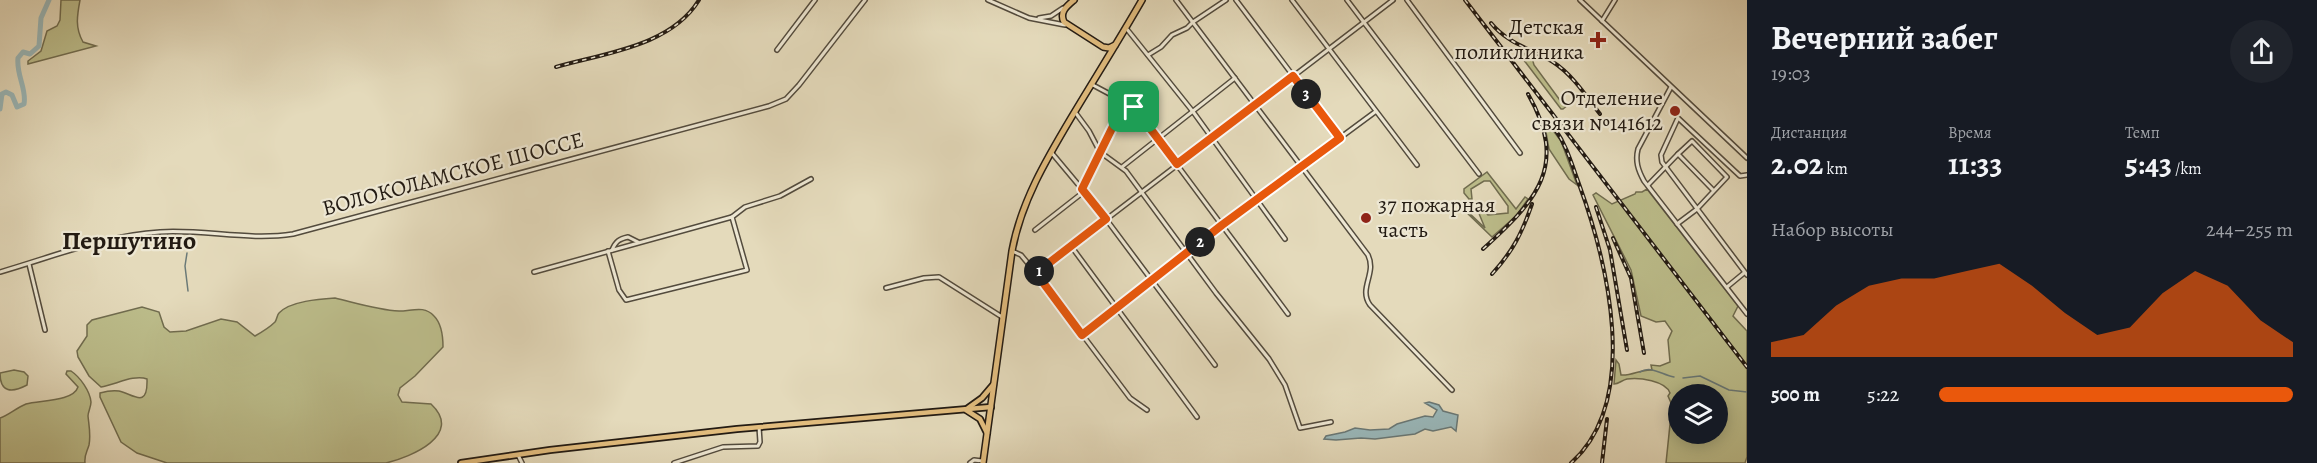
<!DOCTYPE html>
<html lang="ru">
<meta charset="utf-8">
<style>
:root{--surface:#171b24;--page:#20242c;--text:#f1f3f6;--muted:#9ea1a6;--accent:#ea580c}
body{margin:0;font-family:Alegreya,serif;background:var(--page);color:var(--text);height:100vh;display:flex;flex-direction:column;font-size:22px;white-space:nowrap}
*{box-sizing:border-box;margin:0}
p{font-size:20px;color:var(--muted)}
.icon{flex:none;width:33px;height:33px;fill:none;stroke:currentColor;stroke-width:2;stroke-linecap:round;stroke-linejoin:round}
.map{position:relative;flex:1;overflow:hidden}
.side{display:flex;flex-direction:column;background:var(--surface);width:570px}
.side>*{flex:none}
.fabs{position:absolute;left:1668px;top:384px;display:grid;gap:12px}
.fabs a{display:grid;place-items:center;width:60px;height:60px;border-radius:50%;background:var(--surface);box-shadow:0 3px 15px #0003;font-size:30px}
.pin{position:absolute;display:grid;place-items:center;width:51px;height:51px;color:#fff;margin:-26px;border-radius:12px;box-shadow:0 3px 9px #0006}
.km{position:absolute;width:30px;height:30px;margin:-15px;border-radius:50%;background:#222;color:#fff;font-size:16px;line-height:30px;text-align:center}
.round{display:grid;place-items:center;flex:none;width:63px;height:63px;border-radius:32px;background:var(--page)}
.summary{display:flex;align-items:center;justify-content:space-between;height:102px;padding:0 24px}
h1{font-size:33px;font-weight:700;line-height:45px}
.metrics{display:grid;grid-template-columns:repeat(3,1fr);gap:9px;height:102px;padding:6px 24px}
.metrics div{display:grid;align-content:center}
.metrics b{font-size:30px;font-weight:700}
.metrics small{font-size:16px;font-weight:400}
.metrics p{font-size:16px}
.chart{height:168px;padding:12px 24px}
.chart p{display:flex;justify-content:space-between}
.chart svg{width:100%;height:108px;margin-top:6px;fill:var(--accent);opacity:.7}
ul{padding:0 24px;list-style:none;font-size:20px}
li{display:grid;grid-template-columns:96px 72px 1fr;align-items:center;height:45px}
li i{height:15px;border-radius:8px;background:var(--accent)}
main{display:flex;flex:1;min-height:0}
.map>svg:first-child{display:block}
.green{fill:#bcbd8b;stroke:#706c4f;stroke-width:1.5;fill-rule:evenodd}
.water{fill:#9ab8ba;stroke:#6a7977;stroke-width:1.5}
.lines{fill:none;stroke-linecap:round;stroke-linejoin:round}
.stream{stroke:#6a7977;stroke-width:1.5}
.river{stroke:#9ab8ba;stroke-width:5}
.minor-casing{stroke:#534b3d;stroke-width:6}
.major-casing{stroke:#231b13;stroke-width:8}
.highway-casing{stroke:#231b13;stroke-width:8}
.minor{stroke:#ede7d3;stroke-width:3}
.major{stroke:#e2bd7e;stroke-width:4.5}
.highway{stroke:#e2bd7e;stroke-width:5}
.rail-casing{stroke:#231b13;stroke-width:4}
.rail{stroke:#ede7d3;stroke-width:1.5;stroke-dasharray:4.5;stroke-linecap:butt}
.route-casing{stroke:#fff;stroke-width:12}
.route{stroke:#ea580c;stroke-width:8}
.poi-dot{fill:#8f2418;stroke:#ede7d3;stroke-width:2}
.labels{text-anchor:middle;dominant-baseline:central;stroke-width:4.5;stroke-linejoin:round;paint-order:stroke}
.poi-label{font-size:22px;fill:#231b13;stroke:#ede7d3;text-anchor:end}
.street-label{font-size:22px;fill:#231b13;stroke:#ede7d3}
.quarter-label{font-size:26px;font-weight:bold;fill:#231b13;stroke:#ede7d3}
</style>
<main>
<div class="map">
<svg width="1747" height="463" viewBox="0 0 1747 463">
<rect width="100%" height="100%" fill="#e4dabb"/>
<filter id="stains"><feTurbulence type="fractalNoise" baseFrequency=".00333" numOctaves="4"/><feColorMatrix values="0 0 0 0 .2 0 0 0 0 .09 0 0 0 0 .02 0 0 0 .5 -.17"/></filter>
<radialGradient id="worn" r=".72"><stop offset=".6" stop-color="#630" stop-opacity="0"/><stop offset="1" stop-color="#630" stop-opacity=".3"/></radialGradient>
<g class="green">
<path d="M61,0H80C77,16 75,28 83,42L96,46L28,64V61L41,51L47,31L57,26L60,20Z"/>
<polygon points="1521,52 1532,58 1534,65 1562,103 1569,104 1563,109 1561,109 1520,55"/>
<polygon points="1545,120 1561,141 1577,185 1569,179 1549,149 1544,121"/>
<polygon points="1487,172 1516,209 1525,197 1528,199 1516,216 1492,237 1464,210 1466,210 1485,228 1475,204 1488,215 1508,213 1508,206 1490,181 1484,181 1471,189 1472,199 1469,199 1464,193 1464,189"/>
<path d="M1647,189L1738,306L1733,316L1747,331V457L1745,463H1666L1672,405L1668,396L1670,393C1666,381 1639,377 1627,379C1622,380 1619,384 1614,384L1616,360L1619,364L1621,375C1632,376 1641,369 1652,370L1651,365L1660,366L1670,362L1668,340L1672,331L1665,321L1656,322L1641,316L1631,270L1593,195L1596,193L1612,204L1635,194L1636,192H1642ZM1678,394H1718V434H1678Z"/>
<path d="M335,298C356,303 378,310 399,311C412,311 424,305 434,316C441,323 443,337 443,347L415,376L400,388L398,395L402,402L431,404C464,435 411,457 386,463H167L137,453L121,442L100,397V393C107,391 112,390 119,391C133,394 148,410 147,379C134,374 115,385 101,387L89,376L78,357L77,351L87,336V325L92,320L142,307L159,312L164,327L170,332L186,331L221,319L237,322L255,336C262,332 269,328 275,322C277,319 277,315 279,313C290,301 320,299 335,298Z"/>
<path d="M14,370L24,372L28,376L27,385C12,393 0,393 0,373Z"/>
<path d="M67,371H71C80,377 90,391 91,402C91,407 88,412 88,416C89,426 91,435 89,445C87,452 84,455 85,463H0V418C9,415 16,408 26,404C39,400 73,402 78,387L66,374Z"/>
</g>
<polygon class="water" points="1429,402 1439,405 1443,411 1458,415 1456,431 1451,427 1433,431 1425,429 1415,434 1375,439 1361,438 1336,440 1324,439 1326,436 1345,432 1355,428 1370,430 1389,429 1397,424 1425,416 1433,417 1437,410 1425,403"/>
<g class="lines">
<g class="stream">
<polyline points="187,253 185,266 188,291"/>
<path d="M1640,372C1651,365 1662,375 1674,377"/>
<polyline points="1683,378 1700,376 1729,390 1747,392"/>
</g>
<path class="river" d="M0,109L2,94L6,92L12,95L17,107L24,104C27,89 16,75 18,58L23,52L30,54L39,46L41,18L49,0"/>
<defs>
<g id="minor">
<polyline points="988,0 1029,18 1065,25"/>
<path d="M1176,0L1368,255C1377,274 1358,288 1370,305L1452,390"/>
<polyline points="1236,0 1340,138"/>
<polyline points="1292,0 1417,165"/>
<polyline points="1347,0 1479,174"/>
<polyline points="1407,0 1520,153"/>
<polyline points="1580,0 1747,158"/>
<polyline points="1039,18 1051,16 1063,8"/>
<polyline points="1602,21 1615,0"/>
<polyline points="1126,28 1194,113 1285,239"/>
<polyline points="777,50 815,0"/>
<polyline points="1148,55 1161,47 1172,35 1187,28 1193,22 1226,0"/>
<polyline points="1091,84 1134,107 1288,314"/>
<path d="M1671,87L1638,149C1635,161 1638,170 1644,181L1747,314"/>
<polyline points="1075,112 1089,131 1100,152 1126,171 1216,293 1269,359 1285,385 1300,428 1331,422"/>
<polyline points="1051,152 1097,207 1215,365"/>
<polyline points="1122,167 1235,78"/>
<polyline points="1747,175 1740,176 1678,118 1661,155 1662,162 1747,275"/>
<polyline points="1648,185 1678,154"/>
<polyline points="1677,224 1697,209 1727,177 1692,141 1678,154 1713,190"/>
<polyline points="1035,230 1081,194 1125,102"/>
<polyline points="1071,246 1197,417"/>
<path d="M612,250C616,241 619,239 628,237L638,242"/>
<polyline points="608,251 619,290 626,300 747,270 732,217 745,207 780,196 811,179"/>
<polyline points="1012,251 1021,255 1036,273 1130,398 1147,410"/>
<polyline points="29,264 45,330"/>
<path d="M0,272C52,257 106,235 160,232C204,229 248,241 293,234L769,106L786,99L799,85L865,0"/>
<polyline points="534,272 732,217"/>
<polyline points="1036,273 1393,0"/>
<polyline points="1727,287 1744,273"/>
<polyline points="886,288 924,278 939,277 1002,317"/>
<polyline points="1082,335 1222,225 1375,112"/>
<polyline points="518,455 522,463"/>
<polyline points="674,463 723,447 758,446 760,442 759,427"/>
<polyline points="970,463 974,460 982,461"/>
</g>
<g id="major">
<polyline points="968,408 982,398 993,385"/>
<polyline points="966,410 980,419 987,433"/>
<polyline points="461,463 550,450 737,429 991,407"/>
</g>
<g id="highway">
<path d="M1074,0C1067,6 1059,12 1064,22L1103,47L1109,48L1115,45"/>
<path d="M983,463L1012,251C1021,202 1046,160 1071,118C1095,78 1119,40 1142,0"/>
</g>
</defs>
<use href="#minor" class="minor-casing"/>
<use href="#major" class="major-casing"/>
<use href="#highway" class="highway-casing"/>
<use href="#minor" class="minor"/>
<use href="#major" class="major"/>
<use href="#highway" class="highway"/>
<defs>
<g id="rail">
<polyline points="1465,0 1747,367"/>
<path d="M1491,23C1508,44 1532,49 1553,62C1573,75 1586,96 1600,114"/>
<path d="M556,67C605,53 671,46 699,0"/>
<path d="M1555,129C1567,146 1572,165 1579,184C1607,261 1642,400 1571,463"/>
<polyline points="1596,207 1610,250 1627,350"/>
<polyline points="1613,238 1631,278 1644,353"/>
<path d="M1483,249C1537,200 1569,166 1528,94"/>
<path d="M1492,274C1513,251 1522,233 1532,204"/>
<polyline points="1602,463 1607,419"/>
</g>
</defs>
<use href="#rail" class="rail-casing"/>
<use href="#rail" class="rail"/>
</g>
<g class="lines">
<defs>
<polygon id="route" points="1293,76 1340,138 1222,225 1082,335 1036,273 1106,219 1082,189 1125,102 1134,107 1177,164"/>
</defs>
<use href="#route" class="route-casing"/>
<use href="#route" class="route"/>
</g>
<g class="poi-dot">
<path d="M1595 31h6v6h6v6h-6v6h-6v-6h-6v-6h6z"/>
<circle cx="1675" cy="111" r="6"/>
<circle cx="1366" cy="218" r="6"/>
</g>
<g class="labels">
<g class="poi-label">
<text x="1584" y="27">Детская<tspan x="1584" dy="25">поликлиника</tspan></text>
<text x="1663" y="98">Отделение<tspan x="1663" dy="25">связи №141612</tspan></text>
<text x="1378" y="205" text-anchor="start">37 пожарная<tspan x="1378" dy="25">часть</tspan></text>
</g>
<g class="street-label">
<text transform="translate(453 174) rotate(-15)">ВОЛОКОЛАМСКОЕ ШОССЕ</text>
</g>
<g class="quarter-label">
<text x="129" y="240">Першутино</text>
</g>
</g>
<rect width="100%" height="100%" filter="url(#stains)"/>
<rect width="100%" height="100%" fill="url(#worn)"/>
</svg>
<div class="fabs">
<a><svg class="icon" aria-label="layers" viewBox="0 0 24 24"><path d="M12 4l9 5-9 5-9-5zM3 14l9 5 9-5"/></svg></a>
</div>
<div class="pin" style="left:1134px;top:107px;background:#1e9e55"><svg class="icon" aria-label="arrive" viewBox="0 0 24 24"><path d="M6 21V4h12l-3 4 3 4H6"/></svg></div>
<b class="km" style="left:1039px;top:271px">1</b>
<b class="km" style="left:1200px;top:242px">2</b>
<b class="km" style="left:1306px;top:94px">3</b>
</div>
<section class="side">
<div class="summary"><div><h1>Вечерний забег</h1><p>19:03</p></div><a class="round"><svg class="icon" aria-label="share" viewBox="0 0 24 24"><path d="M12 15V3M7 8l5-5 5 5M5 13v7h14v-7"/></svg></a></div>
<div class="metrics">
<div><p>Дистанция</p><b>2.02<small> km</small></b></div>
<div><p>Время</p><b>11:33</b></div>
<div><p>Темп</p><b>5:43<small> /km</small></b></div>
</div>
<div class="chart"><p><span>Набор высоты</span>244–255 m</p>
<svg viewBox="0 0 160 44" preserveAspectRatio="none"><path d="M0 44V38L10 35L20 23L30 15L40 12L50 12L60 9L70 6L80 15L90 26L100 35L110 32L120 18L130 9L140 15L150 29L160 38V44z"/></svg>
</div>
<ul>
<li><b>500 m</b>5:22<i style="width:100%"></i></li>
</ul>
</section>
</main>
